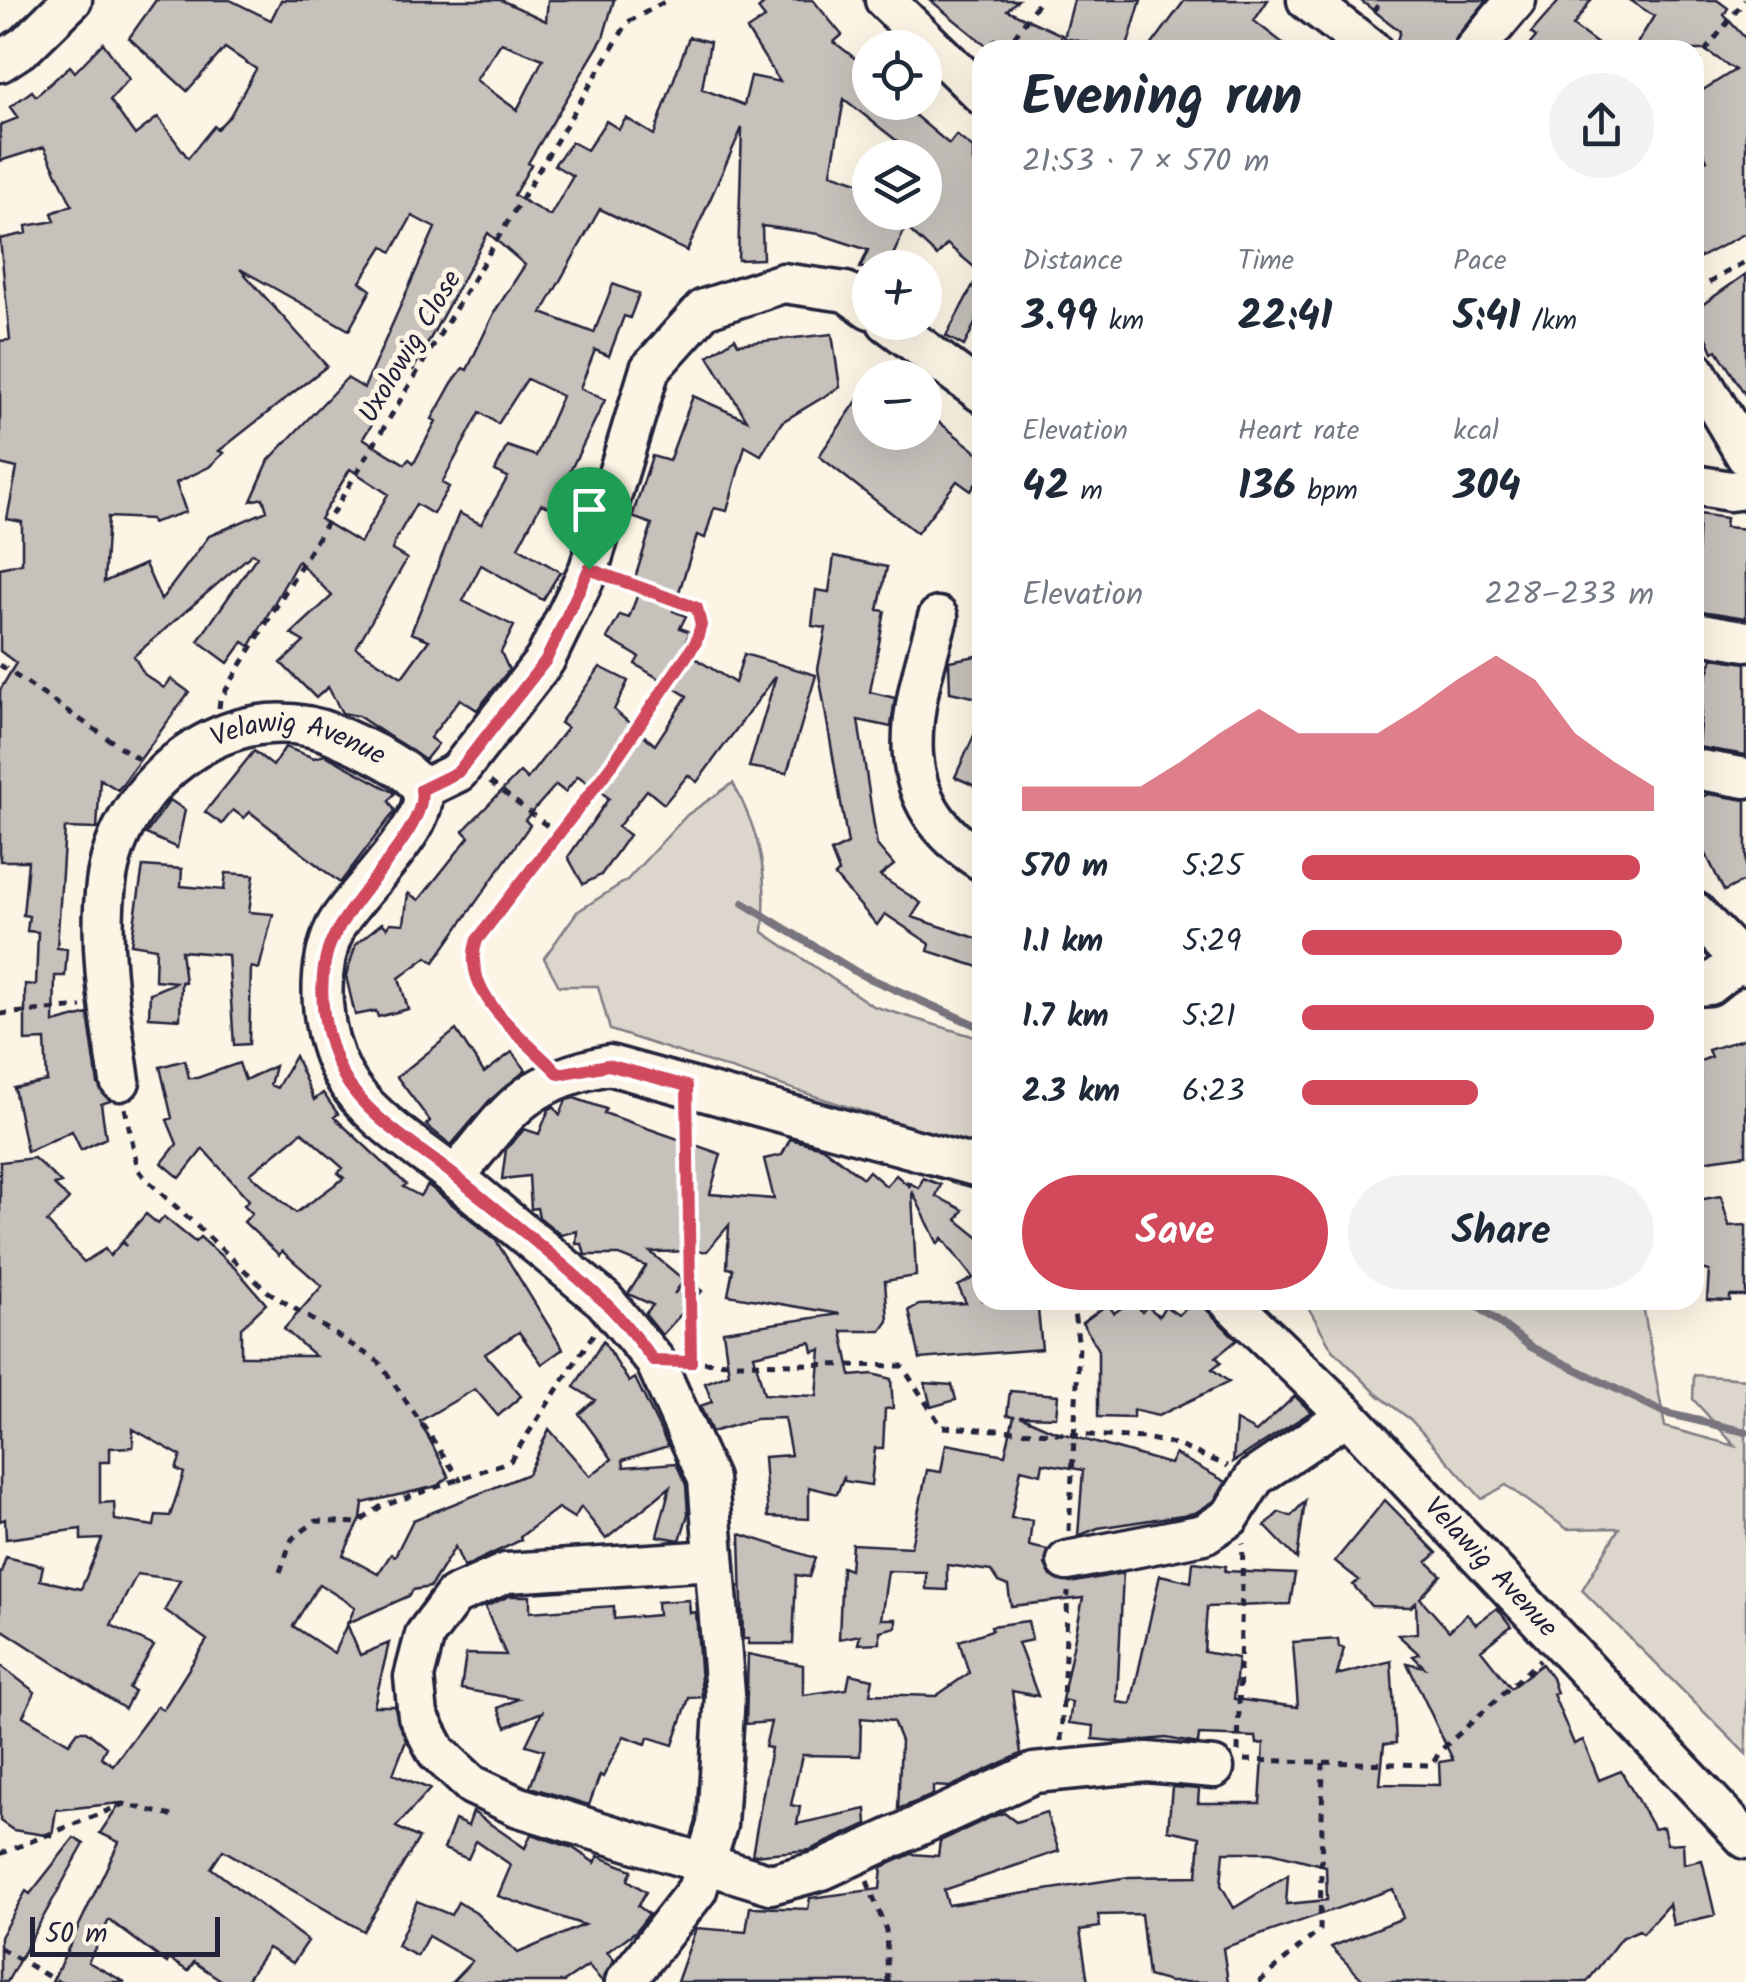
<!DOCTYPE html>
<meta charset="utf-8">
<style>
:root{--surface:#fff;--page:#f2f2f3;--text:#1f2937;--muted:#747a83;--accent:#d1495b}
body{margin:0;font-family:Kalam,sans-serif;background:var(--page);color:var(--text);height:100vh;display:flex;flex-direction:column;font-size:38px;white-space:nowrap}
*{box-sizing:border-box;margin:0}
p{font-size:32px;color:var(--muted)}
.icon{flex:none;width:55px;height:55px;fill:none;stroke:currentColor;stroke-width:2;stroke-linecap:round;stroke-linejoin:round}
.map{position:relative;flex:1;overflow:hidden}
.side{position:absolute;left:972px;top:40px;width:732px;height:1270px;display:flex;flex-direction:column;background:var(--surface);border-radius:30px;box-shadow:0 10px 40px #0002}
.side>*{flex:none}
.buttons{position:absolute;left:852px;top:30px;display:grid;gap:20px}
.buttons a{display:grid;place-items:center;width:90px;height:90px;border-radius:50%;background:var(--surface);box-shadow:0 10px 40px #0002;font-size:50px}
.scale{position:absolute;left:30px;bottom:25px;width:190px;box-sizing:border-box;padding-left:10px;border:5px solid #22223b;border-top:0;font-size:28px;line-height:35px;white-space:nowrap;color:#22223b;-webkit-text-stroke:8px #fcf5e5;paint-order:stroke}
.pin{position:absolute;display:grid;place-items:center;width:85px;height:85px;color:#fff;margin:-102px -42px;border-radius:50% 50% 50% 0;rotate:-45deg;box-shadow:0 0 10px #0007}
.pin .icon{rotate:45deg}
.round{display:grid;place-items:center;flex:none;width:105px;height:105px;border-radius:52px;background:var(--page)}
.headline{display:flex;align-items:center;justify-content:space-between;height:170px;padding:0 50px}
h1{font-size:55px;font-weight:700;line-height:75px}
.stats{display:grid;grid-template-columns:repeat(3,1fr);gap:15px;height:170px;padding:10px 50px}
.stats div{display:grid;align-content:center}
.stats b{font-size:42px;font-weight:700}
.stats small{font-size:28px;font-weight:400}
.stats p{font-size:28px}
.chart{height:280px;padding:20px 50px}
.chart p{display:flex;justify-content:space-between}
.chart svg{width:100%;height:180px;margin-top:10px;fill:var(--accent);opacity:.7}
.primary-button{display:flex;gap:20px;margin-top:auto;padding:20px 50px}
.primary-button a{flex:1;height:115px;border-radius:60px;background:var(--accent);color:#fff;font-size:40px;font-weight:700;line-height:115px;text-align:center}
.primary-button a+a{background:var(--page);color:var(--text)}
ul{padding:0 50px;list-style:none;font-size:32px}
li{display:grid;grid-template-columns:160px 120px 1fr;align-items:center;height:75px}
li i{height:25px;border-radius:12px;background:var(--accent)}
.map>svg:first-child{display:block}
.green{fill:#dcd6cc;stroke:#7f7c84;stroke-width:2.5}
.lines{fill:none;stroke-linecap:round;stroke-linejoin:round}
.stream{stroke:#78757e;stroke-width:8}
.building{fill:#c6c1bb;stroke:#22223b;stroke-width:2.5;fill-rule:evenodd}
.minor-casing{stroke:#22223b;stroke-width:45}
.path{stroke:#22223b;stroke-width:5;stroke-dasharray:8 8;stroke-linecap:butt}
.minor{stroke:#fcf5e5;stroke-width:38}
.route-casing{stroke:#fff;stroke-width:20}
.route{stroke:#d1495b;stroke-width:12}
.labels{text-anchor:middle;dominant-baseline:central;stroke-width:10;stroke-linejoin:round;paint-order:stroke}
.street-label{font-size:28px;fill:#22223b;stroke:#fcf5e5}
</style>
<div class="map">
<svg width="1746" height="1982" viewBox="0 0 1746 1982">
<rect width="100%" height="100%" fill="#fcf5e5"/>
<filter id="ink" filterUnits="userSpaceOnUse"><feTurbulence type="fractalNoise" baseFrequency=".01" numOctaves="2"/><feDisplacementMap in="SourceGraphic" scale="20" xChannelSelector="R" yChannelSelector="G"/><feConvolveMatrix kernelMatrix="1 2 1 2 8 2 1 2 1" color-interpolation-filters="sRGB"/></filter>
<g filter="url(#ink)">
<g class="green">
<path d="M733,783C761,836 768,872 763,932L873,1006L982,1039V1150L610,1030L598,986H559L544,958L577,912L627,880L687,815Z"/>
<polygon points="1304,1300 1642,1300 1665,1427 1735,1446 1693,1399 1694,1375 1746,1379 1746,1754 1582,1590 1619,1528 1567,1529 1506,1485 1482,1499 1411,1420 1378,1395 1332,1349"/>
</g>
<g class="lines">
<g class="stream">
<polyline points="743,903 858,973 982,1028"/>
<polyline points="1470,1300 1531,1347 1665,1413 1746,1432"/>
</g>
</g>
<g class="building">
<path d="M156,0H230L271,20L281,0H501L546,21L548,0H614L603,38L528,163L531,165L514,195L550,216L573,176L554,165L572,142L587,150L606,121L619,129L626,118L654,135L689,37L710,42L702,89L744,105L751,76L780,82L747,30L765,18L758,9L768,0H813L842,35L834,42L870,70V102H899L949,144L956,135L973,148V162L982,169V309L964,346L946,336L980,272L947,244L937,256L906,227L887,268H860L868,250L819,234L762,226L763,259L738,260L742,128L687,251L600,209L542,313L594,333L613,284L639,294L630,318L624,316L609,356L595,350L580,388L605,400L552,508L541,504L518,547L560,572L543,600L481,565L463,601L514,626L501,652L509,670L477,710L460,699L430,738L438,744L425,760L358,716L342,713L328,687L316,698L281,663L304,642L291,634L332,596L298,561L250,646L243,642L228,663L198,641L257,556L253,553L134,656L144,674L164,688L171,679L189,692L118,790L100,779L97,829L65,828L57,948L67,949L65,976H55L54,1023L88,1014L98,1084L110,1101L101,1104L106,1138L81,1150L72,1131L27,1152L14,1088L47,1081L45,1040L25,1041V984L36,985L38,932L27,931L29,916L23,915L28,861H0V690L16,663L0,651V568L22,563V522L7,519L17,468L0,464V341L10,340L0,239L27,233L26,226L55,221L52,213L72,205L44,147L0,161V125L18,118L10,107L32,91L36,96L70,66L75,72L103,43L129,79L110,100L135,135L158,117L188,158L214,126L217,129L230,116L256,69L225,48L187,91L129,38ZM501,43L543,59L517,110L476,80ZM844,99L897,141L884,158H925V212H870V186L831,173ZM412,216L435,228L364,388L347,378L269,460L251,501L263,498L267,511L209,536L161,600L145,564L104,582L108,517L151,519L152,523L186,512L176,483L209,467L224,453L219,451L327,366L240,269L349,330L371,290L360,282L383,246L392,252ZM488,233L525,265L495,311L467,370L463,368L452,383L432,419L436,421L414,463L409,459L405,464L363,438L409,368L413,370ZM527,379L562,396L536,456L507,446L495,471L508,477L481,524L459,513L411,633L429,640L402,677L356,648L407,559L392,550L396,539L416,504L433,514L449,487L442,483L480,412L498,424ZM350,469L388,494L360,543L320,519Z"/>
<polygon points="930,0 1018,0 1007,10 1062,35 1055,50 1028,50 995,39 988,47"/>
<polygon points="1074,0 1141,0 1126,50 1064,38"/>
<polygon points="1185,0 1268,0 1254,21 1292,50 1148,50"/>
<polygon points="1360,0 1487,0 1457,36 1452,50 1394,50 1400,31"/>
<polygon points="1560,0 1591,0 1573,26 1606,50 1525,50 1536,37 1531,33"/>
<polygon points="1630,0 1717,0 1728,8 1724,15 1746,39 1746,233 1695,260 1695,168 1707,160 1695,136 1695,95 1735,70 1705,50 1633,50 1654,16"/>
<polygon points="1746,274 1746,396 1717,350 1713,352 1695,310"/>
<polygon points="832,334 840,387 782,422 761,455 745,446 727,511 714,508 705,538 697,535 673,611 686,616 680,628 690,632 682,650 735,683 744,654 816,675 787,773 749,767 776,676 697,782 688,775 664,804 647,790 618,827 629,835 601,875 583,884 568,857 609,798 578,776 565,792 556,785 525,820 530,825 434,962 427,957 399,978 408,1009 378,1017 376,1011 355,1015 346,976 356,944 382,923 387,928 390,923 404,924 408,893 419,900 469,837 463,831 520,772 527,779 567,728 560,723 600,667 628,681 614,710 655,745 687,696 635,664 639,657 607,638 620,615 629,618 643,580 635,578 652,524 632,517 652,456 669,461 693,396 747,420 708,356 735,338 738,344"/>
<polygon points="870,382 870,432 925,432 925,411 982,456 982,474 971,491 957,481 917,533 819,456"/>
<polygon points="1699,514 1726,518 1725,527 1746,529 1746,618 1695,610"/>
<polygon points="834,556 887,567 878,610 885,611 870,692 895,698 891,727 858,720 877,845 894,865 880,876 921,903 912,917 982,940 982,968 928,951 930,944 885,914 877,925 835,876 839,872 831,852 848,844 818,669 826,628 812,626 816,590 829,592"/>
<polygon points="982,655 982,699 950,692 949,661"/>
<polygon points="1713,658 1746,663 1746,755 1698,747 1703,688"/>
<polygon points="982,718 982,789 955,777"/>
<polygon points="285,747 314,758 325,755 395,793 389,801 395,811 340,883 250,812 244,818 233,810 222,824 205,812 254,751 273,766"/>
<polygon points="1709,794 1746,800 1746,880 1724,891 1703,848 1695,852 1695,799"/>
<polygon points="170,800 185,810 177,848 146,834"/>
<polygon points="143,866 182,869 181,886 224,890 226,873 254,875 249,912 273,914 259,969 251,967 249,1044 234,1045 228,955 181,951 185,982 181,982 180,1019 149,1017 150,993 177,982 155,980 156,948 131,944"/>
<polygon points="456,1030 484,1073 512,1052 526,1070 489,1101 451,1145 426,1125 430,1121 397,1077"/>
<polygon points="1746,1038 1746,1155 1701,1161 1699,1134 1695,1135 1695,1082 1701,1079 1695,1063 1711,1057 1708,1050"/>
<path d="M295,1056L314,1100L323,1093L338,1114L334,1117L406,1184L403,1187L420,1196L428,1185L495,1239L563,1349L542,1364L519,1332L485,1354L521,1396L498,1416L475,1389L420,1421L449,1477L437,1486L363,1503L361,1519L343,1555L378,1574L391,1554L395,1556L413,1520L528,1474L549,1429L590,1476L612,1459L579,1414L595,1400L574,1387L603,1341L629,1382L635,1378L668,1446L623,1460L624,1467L676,1463L686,1485L688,1514L680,1540L657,1536L670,1487L606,1539L581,1507L574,1518L558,1508L520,1537L521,1540L464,1567L455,1547L430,1587L413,1590L409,1596L348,1623L355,1607L319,1584L293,1626L334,1653L347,1624L360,1655L389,1643L374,1706H394L406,1741L393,1774L430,1789L396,1827L419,1838L363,1931L223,1850L211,1868L308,1941L293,1963L268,1948L245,1982H224L194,1962L188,1971L169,1959L167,1963L109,1920L88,1962L125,1982H52L119,1842L100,1833L120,1803L56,1810L52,1836L13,1830L0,1821V1665L35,1692L23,1716L69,1743L78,1731H86L106,1747L101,1757L113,1765L157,1706L163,1710L207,1640L165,1610L180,1580L137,1574L111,1625L154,1646L129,1688L134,1691L125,1709L0,1628V1575L6,1557L43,1566L40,1580L81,1589L102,1539L81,1540V1529L6,1539L5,1519L0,1521V1162L34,1158L61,1183L54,1185L69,1199L47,1222L84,1262L105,1249L110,1256L122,1242L126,1246L123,1240L146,1214L158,1224L164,1217L195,1242L200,1237L237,1270L266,1304L241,1328V1356H315L284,1329L322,1286L282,1251L279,1255L244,1222L252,1213L244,1205L249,1200L203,1149L180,1178L162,1163L177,1144L167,1120L172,1118L160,1067L185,1060L189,1078H197L239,1063L245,1080L275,1066L270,1085L277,1088ZM302,1132L343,1168L338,1173L344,1178L296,1213L250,1174ZM133,1429L181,1456L176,1469L184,1473L170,1516L156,1515L154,1526L115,1520L114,1502L100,1503V1462H110V1448L133,1447Z"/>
<path d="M574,1098L606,1109L604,1113L721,1154L710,1194L774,1199L764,1159L782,1155L790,1139L822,1147L863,1178L869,1171L886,1186L896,1175L910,1187L908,1182L919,1188L923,1178L941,1185L936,1196L963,1210L957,1220L982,1240V1300H1037L1042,1349L920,1359L909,1310L919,1305L966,1303L958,1286L973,1278L942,1238L938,1244L912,1191L916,1276L885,1281L888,1321L881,1331H842L851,1376L873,1374L891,1379L893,1408L885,1409L883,1448H875L871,1485L844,1481V1476L837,1494L809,1487V1519L768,1517L764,1457L791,1455L784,1418L755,1419L712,1432L700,1406L712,1402L705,1383L729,1374L723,1331L840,1314L728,1295L733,1269L727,1268L729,1225L707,1251L650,1252L684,1280L674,1294L688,1279L702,1291L662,1335L645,1314L653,1305L628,1294L646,1266L619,1255H585L582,1244H576L577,1231L561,1235L539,1217L537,1208L531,1209L529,1176L502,1179L506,1149L521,1133L524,1129L539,1134L549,1109L554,1107L560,1115L566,1100ZM811,1342L813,1352L821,1350L817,1396L764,1394L754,1355Z"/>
<polygon points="1721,1196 1729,1226 1746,1225 1746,1296 1730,1296 1730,1301 1707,1300 1709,1271 1696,1268 1700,1255 1698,1200"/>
<polygon points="1133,1300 1142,1312 1147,1306 1159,1316 1165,1306 1178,1315 1197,1300 1237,1340 1216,1357 1221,1362 1212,1369 1229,1382 1158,1416 1133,1410 1133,1418 1098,1417 1098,1348 1082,1323 1108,1304 1114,1313"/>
<polygon points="925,1383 952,1385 956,1400 931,1407"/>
<path d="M1010,1391L1058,1395L1056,1417L1020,1416L1054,1431L1170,1464L1175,1454L1226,1482L1214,1501L1195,1513L1098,1528L1078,1536L1083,1470L1043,1463L1041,1474L1021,1469L1011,1518L1032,1520L1029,1546L1048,1550L1045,1564L1051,1576L1070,1583L1123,1573L1117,1702L1131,1704L1160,1575L1191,1582L1193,1562L1226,1566L1225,1571L1295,1574L1290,1604L1207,1607L1204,1652L1238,1658L1234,1699L1298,1707L1293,1642L1338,1639L1339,1647L1344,1648L1337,1675L1391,1661L1396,1743L1384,1744L1380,1784L1440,1785L1439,1762L1453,1760L1407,1663L1424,1667L1413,1656L1419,1654L1398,1635L1417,1633L1416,1602L1411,1607L1371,1606L1353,1585L1359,1580L1335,1561L1385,1500L1437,1553L1427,1562L1441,1575L1420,1598L1449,1631L1467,1614L1476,1624L1497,1608L1511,1626L1481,1650L1511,1688L1542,1664L1552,1678L1557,1693L1553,1694L1574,1744L1583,1740L1599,1780L1621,1771L1654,1829L1663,1827L1667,1844L1683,1843L1684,1864L1702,1860L1715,1915L1673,1925L1669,1904L1643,1933L1639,1930L1621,1938L1587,1982H1365L1331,1947L1403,1918L1393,1889L1223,1948L1228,1982H1170L1148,1976L1141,1914L1098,1915L1100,1927L1080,1930L1088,1982H677L696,1928L746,1932L750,1907L808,1909L810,1898L880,1889L882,1867L911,1854L938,1856L940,1841L991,1817L1004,1813L1016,1822L1046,1812L1059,1851L944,1890L948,1905L1129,1877L1197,1876L1200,1837L1168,1830L1172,1787L1199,1789L1198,1803H1260L1264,1743L1257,1744L1256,1737L1199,1735L1198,1744L1166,1738L1124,1742L1093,1739L1094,1726L1069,1723L1072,1702L1062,1700L1083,1598L1011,1606L1008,1586L998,1582L991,1571L947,1565V1590L926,1589V1572L888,1571L881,1619H896V1627L880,1631V1643L858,1644L860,1635L839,1639L842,1567L850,1570L852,1544L911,1547L927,1470L941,1472L946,1444L1005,1455L1014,1416L1007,1415ZM1224,1852H1271L1326,1866L1327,1900L1286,1904L1288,1875L1234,1908L1221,1885Z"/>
<polygon points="1295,1396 1311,1412 1233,1462 1236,1421 1256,1432"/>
<polygon points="1305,1501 1297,1559 1265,1526 1279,1512 1291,1516"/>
<polygon points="740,1534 815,1558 809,1577 796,1575 793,1644 748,1644 749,1639 743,1639"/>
<polygon points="509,1596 530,1596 530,1612 614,1606 614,1619 658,1615 657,1602 689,1600 690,1613 696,1612 702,1697 689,1698 673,1745 648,1737 646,1744 624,1736 603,1777 600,1775 589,1805 530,1787 544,1750 526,1745 542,1712 506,1727 498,1708 518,1699 461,1689 466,1654 506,1655 485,1607"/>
<polygon points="1028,1621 1032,1640 1018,1643 1038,1696 1012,1691 1021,1754 950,1787 933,1786 933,1795 898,1809 901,1741 893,1721 861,1718 860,1756 802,1755 791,1805 800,1807 797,1824 866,1809 867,1824 810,1850 752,1855 771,1748 765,1747 771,1722 746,1724 748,1654 803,1665 803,1695 847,1689 850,1674 873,1679 870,1694 936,1696 969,1673 959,1641 992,1630 991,1626"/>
<polygon points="473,1812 525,1848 531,1834 573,1848 595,1863 598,1856 632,1870 628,1880 646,1892 638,1906 649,1914 636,1931 607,1952 614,1960 603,1982 588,1966 564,1982 452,1982 472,1961 428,1936 417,1956 397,1946 417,1901 451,1915 458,1902 476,1913 518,1953 584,1925 498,1896 511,1865 476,1841 468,1859 444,1849 455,1820 468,1826"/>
<polygon points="74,1838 84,1844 7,1982 0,1982 0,1937 26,1891 30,1894"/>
</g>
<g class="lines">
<defs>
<g id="minor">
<polyline points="885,0 982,95"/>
<polyline points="1307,0 1372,50"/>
<polyline points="1474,50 1516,0"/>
<polyline points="0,62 26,45 72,0"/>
<polyline points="887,322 982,393"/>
<polyline points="1695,370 1746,456"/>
<polyline points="1695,485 1730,491 1746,489"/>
<path d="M938,617C911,712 883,799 982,861"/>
<polyline points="1695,632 1746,641"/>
<polyline points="1695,769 1746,778"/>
<polyline points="421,790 458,772 545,660 589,569 650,369 704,309 783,283 846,292 870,309"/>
<polyline points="1695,912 1746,966"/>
<polyline points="1695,986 1709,985 1739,961"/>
<path id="s1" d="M120,1081C111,1018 98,948 106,884C118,782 232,692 333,734C355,744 411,767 421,790C435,822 350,897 335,928C315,973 320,1032 343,1075C366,1117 419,1148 455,1177C509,1111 521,1082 609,1065L982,1168"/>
<polyline points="455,1177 604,1300 655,1361 708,1479 725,1694 717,1825 697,1890 625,1982"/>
<path id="s2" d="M1228,1300L1347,1415L1746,1839"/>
<polyline points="714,1560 506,1573 454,1596 425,1635 414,1677 418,1716 437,1752 472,1785 519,1807 771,1884 822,1870 1034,1773 1147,1762 1214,1768"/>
<polyline points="1067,1561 1204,1534 1230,1517 1255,1477 1347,1415"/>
</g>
</defs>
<use href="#minor" class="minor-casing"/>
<g class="path">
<polyline points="1373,12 1382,0"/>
<polyline points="1005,50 1040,0"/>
<polyline points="1695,64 1745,0"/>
<polyline points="1695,291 1746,261"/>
<polyline points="0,665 138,759"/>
<polyline points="219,708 220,700 628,22 668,0"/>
<polyline points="490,782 559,835"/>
<polyline points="0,1014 82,1007"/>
<path d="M540,1054C510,1023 460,988 477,941L674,678L701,625L697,608L688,603L619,579"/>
<polyline points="125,1108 138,1169 145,1178 267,1291 379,1362 461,1481"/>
<polyline points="688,1119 691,1362"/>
<polyline points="688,1362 902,1366 942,1427 1145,1438 1174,1444 1228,1466"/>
<polyline points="1069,1531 1079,1346 1072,1300"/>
<polyline points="280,1572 292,1539 316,1521 358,1523 380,1507 510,1461 595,1332"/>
<polyline points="1061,1741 1068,1592"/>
<polyline points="1238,1752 1243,1543"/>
<polyline points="1244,1760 1432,1765 1440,1751 1540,1660"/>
<polyline points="0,1854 124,1804 172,1816"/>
<polyline points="867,1881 886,1930 888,1982"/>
<polyline points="0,1948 58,1982"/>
<polyline points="1259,1982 1320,1930 1323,1763"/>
</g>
<use href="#minor" class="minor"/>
</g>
</g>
<g class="lines" filter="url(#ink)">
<defs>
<path id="route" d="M589,569L697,608L701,625L696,642L611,766L477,940C458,993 527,1040 559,1074L608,1065L687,1086L691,1362L654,1361C637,1340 621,1316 600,1298C554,1255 504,1216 455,1176C419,1147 366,1117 343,1075C324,1038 316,990 328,950C343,903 430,828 421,790L458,772L546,660Z"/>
</defs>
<use href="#route" class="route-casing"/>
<use href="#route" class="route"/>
</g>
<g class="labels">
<g class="street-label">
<text transform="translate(411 347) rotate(-59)">Uxolowig Close</text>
<text stroke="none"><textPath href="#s1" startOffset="475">Velawig Avenue</textPath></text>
<text stroke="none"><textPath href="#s2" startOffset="375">Velawig Avenue</textPath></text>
</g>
</g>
</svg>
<div class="buttons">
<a><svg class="icon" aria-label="locate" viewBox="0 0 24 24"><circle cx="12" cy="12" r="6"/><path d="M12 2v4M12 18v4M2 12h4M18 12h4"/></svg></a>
<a><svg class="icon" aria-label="layers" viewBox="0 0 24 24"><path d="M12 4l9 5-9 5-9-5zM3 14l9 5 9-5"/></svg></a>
<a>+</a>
<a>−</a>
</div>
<div class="scale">50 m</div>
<div class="pin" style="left:589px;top:569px;background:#1e9e55"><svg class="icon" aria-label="arrive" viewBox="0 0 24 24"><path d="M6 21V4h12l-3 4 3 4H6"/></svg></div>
<section class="side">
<div class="headline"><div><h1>Evening run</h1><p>21:53 · 7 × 570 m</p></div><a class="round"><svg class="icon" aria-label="share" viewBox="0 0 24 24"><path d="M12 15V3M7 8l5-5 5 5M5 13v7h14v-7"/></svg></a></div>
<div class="stats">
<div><p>Distance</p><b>3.99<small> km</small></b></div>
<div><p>Time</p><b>22:41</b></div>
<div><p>Pace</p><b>5:41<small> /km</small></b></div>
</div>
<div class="stats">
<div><p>Elevation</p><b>42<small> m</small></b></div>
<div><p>Heart rate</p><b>136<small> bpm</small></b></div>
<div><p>kcal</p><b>304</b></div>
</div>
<div class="chart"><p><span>Elevation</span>228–233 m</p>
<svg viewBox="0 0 160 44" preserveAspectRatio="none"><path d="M0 44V38L10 38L20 38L30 38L40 32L50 25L60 19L70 25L80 25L90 25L100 19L110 12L120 6L130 12L140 25L150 32L160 38V44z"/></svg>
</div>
<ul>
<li><b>570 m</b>5:25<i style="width:96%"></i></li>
<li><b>1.1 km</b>5:29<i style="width:91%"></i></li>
<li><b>1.7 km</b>5:21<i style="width:100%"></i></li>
<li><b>2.3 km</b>6:23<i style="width:50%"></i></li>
</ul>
<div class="primary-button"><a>Save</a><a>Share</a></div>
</section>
</div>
